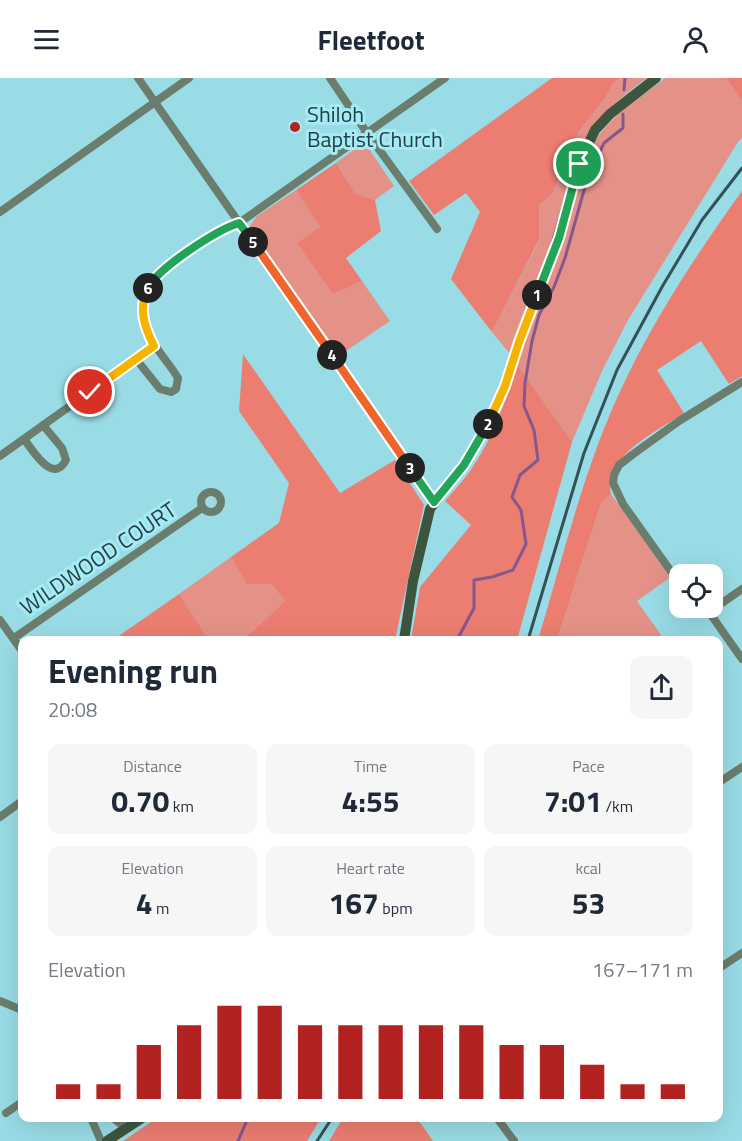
<!DOCTYPE html>
<meta charset="utf-8">
<style>
:root{--surface:#fff;--page:#f6f6f7;--text:#1f2937;--muted:#747a83;--accent:#b22220}
body{margin:0;font-family:"Titillium Web",sans-serif;background:var(--page);color:var(--text);height:100vh;display:flex;flex-direction:column;font-size:22px;white-space:nowrap}
*{box-sizing:border-box;margin:0}
p{font-size:20px;color:var(--muted)}
.icon{flex:none;width:33px;height:33px;fill:none;stroke:currentColor;stroke-width:2;stroke-linecap:round;stroke-linejoin:round}
.map{position:relative;flex:1;overflow:hidden}
.side{position:absolute;left:18px;top:558px;width:705px;height:486px;display:flex;flex-direction:column;background:var(--surface);border-radius:12px;box-shadow:0 6px 24px #0002}
.side>*{flex:none}
.controls{position:absolute;left:669px;top:486px;display:grid;gap:12px}
.controls a{display:grid;place-items:center;width:54px;height:54px;border-radius:12px;background:var(--surface);box-shadow:0 6px 24px #0002;font-size:30px}
.pin{position:absolute;display:grid;place-items:center;width:51px;height:51px;color:#fff;margin:-26px;border:3px solid #fff;border-radius:50%;box-shadow:0 2px 6px #0007}
.km{position:absolute;width:30px;height:30px;margin:-15px;border-radius:50%;background:#222;color:#fff;font-size:16px;line-height:30px;text-align:center}
.round{display:grid;place-items:center;flex:none;width:63px;height:63px;border-radius:12px;background:var(--page)}
.summary{display:flex;align-items:center;justify-content:space-between;height:102px;padding:0 30px}
h1{font-size:33px;font-weight:700;line-height:45px}
.metrics{display:grid;grid-template-columns:repeat(3,1fr);gap:9px;height:102px;padding:6px 30px}
.metrics div{display:grid;align-content:center;border-radius:12px;background:var(--page);text-align:center}
.metrics b{font-size:30px;font-weight:700}
.metrics small{font-size:16px;font-weight:400}
.metrics p{font-size:16px}
.chart{height:168px;padding:12px 30px}
.chart p{display:flex;justify-content:space-between}
.chart svg{width:100%;height:108px;margin-top:6px;stroke:var(--accent);stroke-width:6}
header{display:flex;justify-content:space-between;align-items:center;height:78px;padding:0 30px;background:var(--surface);font-size:27px;font-weight:700}
.map>svg:first-child{display:block}
.green{fill:#e49288}
.forest{fill:#ec7d71}
.lines{fill:none;stroke-linecap:round;stroke-linejoin:round}
.stream{stroke:#84578d;stroke-width:3}
.street{stroke:#6b7d6d;stroke-width:8}
.secondary{stroke:#3d553f;stroke-width:10}
.rail{stroke:#325257;stroke-width:3}
.split-1-casing{stroke:#fff;stroke-width:12}
.split-2-casing{stroke:#fff;stroke-width:12}
.split-3-casing{stroke:#fff;stroke-width:12}
.split-4-casing{stroke:#fff;stroke-width:12}
.split-5-casing{stroke:#fff;stroke-width:12}
.split-6-casing{stroke:#fff;stroke-width:12}
.split-7-casing{stroke:#fff;stroke-width:12}
.split-1{stroke:#22a559;stroke-width:8}
.split-2{stroke:#f5b400;stroke-width:8}
.split-3{stroke:#22a559;stroke-width:8}
.split-4{stroke:#f0652b;stroke-width:8}
.split-5{stroke:#f0652b;stroke-width:8}
.split-6{stroke:#22a559;stroke-width:8}
.split-7{stroke:#f5b400;stroke-width:8}
.poi-dot{fill:#b22220;stroke:#a6eaf4;stroke-width:2}
.labels{text-anchor:middle;dominant-baseline:central;stroke-width:6;stroke-linejoin:round;paint-order:stroke}
.poi-label{font-size:22px;fill:#233f43;stroke:#a6eaf4;text-anchor:start}
.street-label{font-size:22px;fill:#233f43;stroke:#a6eaf4}
</style>
<header><svg class="icon" aria-label="menu" viewBox="0 0 24 24"><path d="M4 6h16M4 12h16M4 18h16"/></svg>Fleetfoot<svg class="icon" aria-label="person" viewBox="0 0 24 24"><circle cx="12" cy="8" r="4"/><path d="M4 21q1-7 8-7t8 7"/></svg></header>
<div class="map">
<svg width="742" height="1063" viewBox="0 0 742 1063">
<rect width="100%" height="100%" fill="#99dce6"/>
<g class="green">
<path d="M620,0H647C615,23 587,48 574,86C564,113 560,142 551,170C539,206 523,241 510,276L492,254L539,163V127L552,116L578,55L605,20L613,5Z"/>
<path d="M665,0H726L742,23V60L738,64L628,242L602,293L572,364L517,286C529,246 547,209 560,170C570,138 581,84 599,57C616,34 643,18 665,0Z"/>
<polygon points="359,68 364,68 369,71 394,108 375,122 355,115 336,85"/>
<polygon points="296,112 320,149 298,165 333,216 362,203 390,243 340,277 249,149 257,138"/>
<polygon points="611,416 671,499 637,523 661,557 655,562 557,562 601,425"/>
<polygon points="231,479 247,505 271,506 285,523 243,562 209,562 179,516"/>
</g>
<g class="forest">
<polygon points="552,0 620,0 613,5 605,20 578,55 552,116 539,127 539,162 492,254 451,201 480,134 466,115 434,137 409,103"/>
<polygon points="726,0 742,0 742,23"/>
<polygon points="336,85 355,115 375,122 381,153 346,180 362,203 333,216 297,165 320,149 296,112"/>
<path d="M742,113V298L729,306L701,263L657,292L684,335C659,352 601,379 611,416L601,425L557,562H538C564,476 585,385 625,303C657,236 699,173 742,113Z"/>
<polygon points="243,276 340,415 395,382 424,427 395,562 243,562 285,523 271,506 247,506 231,479 279,445 289,405 239,333"/>
<path d="M517,286L572,364L517,562H411L420,509L471,447L445,423C454,412 465,401 472,390C494,358 506,323 517,286Z"/>
<polygon points="179,516 209,562 113,562"/>
<polygon points="157,1040 321,1040 307,1063 123,1063"/>
<polygon points="343,1040 417,1040 433,1063 329,1063"/>
</g>
<g class="lines">
<g class="stream">
<polyline points="624,12 625,0"/>
<polyline points="457,562 474,530 474,502 492,499 513,492 526,466 521,432 512,419 520,397 538,382 534,352 524,328 525,305 532,263 539,237 554,209 565,180 588,98 604,65 623,50 623,36"/>
<polyline points="238,1063 248,1040"/>
</g>
<g class="street">
<polyline points="138,0 434,424"/>
<polyline points="330,0 367,55 437,151"/>
<polyline points="0,134 189,0"/>
<path d="M136,281L160,311L171,314L176,311L178,300C167,281 150,267 144,245C140,231 143,216 151,205C163,187 219,151 239,145L445,0"/>
<path d="M24,361C33,373 53,407 66,382L62,370L43,347"/>
<polyline points="0,378 154,268"/>
<circle cx="211" cy="424" r="10"/>
<polyline points="680,506 623,426 613,405 614,397 619,387 632,377 679,343 742,304"/>
<polyline points="697,530 703,533 709,534 742,581"/>
<polyline points="709,534 742,511"/>
<polyline points="0,542 22,573"/>
<polyline points="14,560 202,430"/>
<polyline points="718,705 742,689"/>
<polyline points="0,739 22,723"/>
<polyline points="718,891 742,875"/>
<polyline points="0,923 22,932"/>
<polyline points="6,1035 22,1024"/>
<polyline points="91,1040 101,1063"/>
<polyline points="113,1040 126,1050"/>
<polyline points="497,1040 514,1063"/>
</g>
<g class="secondary">
<polyline points="404,562 413,503 430,431 464,387 495,333 505,308 519,264 551,182 579,86 595,52 610,36 656,0"/>
<polyline points="107,1063 142,1040"/>
</g>
<g class="rail">
<polyline points="528,562 584,375 617,292 662,209 702,142 742,90"/>
<polyline points="317,1063 332,1040"/>
</g>
</g>
<g class="lines">
<defs>
<polyline id="split-1" points="537,217 559,160 579,86"/>
<polyline id="split-2" points="488,346 505,308 519,264 537,217"/>
<polyline id="split-3" points="410,390 434,424 464,387 488,346"/>
<polyline id="split-4" points="332,277 410,390"/>
<polyline id="split-5" points="253,164 332,277"/>
<path id="split-6" d="M148,210C159,189 217,152 239,145L253,164"/>
<path id="split-7" d="M90,314L154,268C144,248 138,231 148,210"/>
</defs>
<use href="#split-1" class="split-1-casing"/>
<use href="#split-2" class="split-2-casing"/>
<use href="#split-3" class="split-3-casing"/>
<use href="#split-4" class="split-4-casing"/>
<use href="#split-5" class="split-5-casing"/>
<use href="#split-6" class="split-6-casing"/>
<use href="#split-7" class="split-7-casing"/>
<use href="#split-1" class="split-1"/>
<use href="#split-2" class="split-2"/>
<use href="#split-3" class="split-3"/>
<use href="#split-4" class="split-4"/>
<use href="#split-5" class="split-5"/>
<use href="#split-6" class="split-6"/>
<use href="#split-7" class="split-7"/>
</g>
<circle class="poi-dot" cx="295" cy="49" r="6"/>
<g class="labels">
<g class="poi-label">
<text x="307" y="36">Shiloh<tspan x="307" dy="25">Baptist Church</tspan></text>
</g>
<g class="street-label">
<text transform="translate(98 480) rotate(-34)">WILDWOOD COURT</text>
</g>
</g>
</svg>
<div class="controls">
<a><svg class="icon" aria-label="locate" viewBox="0 0 24 24"><circle cx="12" cy="12" r="6"/><path d="M12 2v4M12 18v4M2 12h4M18 12h4"/></svg></a>
</div>
<div class="pin" style="left:579px;top:86px;background:#1e9e55"><svg class="icon" aria-label="arrive" viewBox="0 0 24 24"><path d="M6 21V4h12l-3 4 3 4H6"/></svg></div>
<div class="pin" style="left:90px;top:314px;background:#d93025"><svg class="icon" aria-label="check" viewBox="0 0 24 24"><path d="M5 12l5 5 9-10"/></svg></div>
<b class="km" style="left:537px;top:217px">1</b>
<b class="km" style="left:488px;top:346px">2</b>
<b class="km" style="left:410px;top:390px">3</b>
<b class="km" style="left:332px;top:277px">4</b>
<b class="km" style="left:253px;top:164px">5</b>
<b class="km" style="left:148px;top:210px">6</b>
<section class="side">
<div class="summary"><div><h1>Evening run</h1><p>20:08</p></div><a class="round"><svg class="icon" aria-label="share" viewBox="0 0 24 24"><path d="M12 15V3M7 8l5-5 5 5M5 13v7h14v-7"/></svg></a></div>
<div class="metrics">
<div><p>Distance</p><b>0.70<small> km</small></b></div>
<div><p>Time</p><b>4:55</b></div>
<div><p>Pace</p><b>7:01<small> /km</small></b></div>
</div>
<div class="metrics">
<div><p>Elevation</p><b>4<small> m</small></b></div>
<div><p>Heart rate</p><b>167<small> bpm</small></b></div>
<div><p>kcal</p><b>53</b></div>
</div>
<div class="chart"><p><span>Elevation</span>167–171 m</p>
<svg viewBox="0 0 160 44" preserveAspectRatio="none"><path d="M5 44V38M15 44V38M25 44V22M35 44V14M45 44V6M55 44V6M65 44V14M75 44V14M85 44V14M95 44V14M105 44V14M115 44V22M125 44V22M135 44V30M145 44V38M155 44V38"/></svg>
</div>
</section>
</div>
